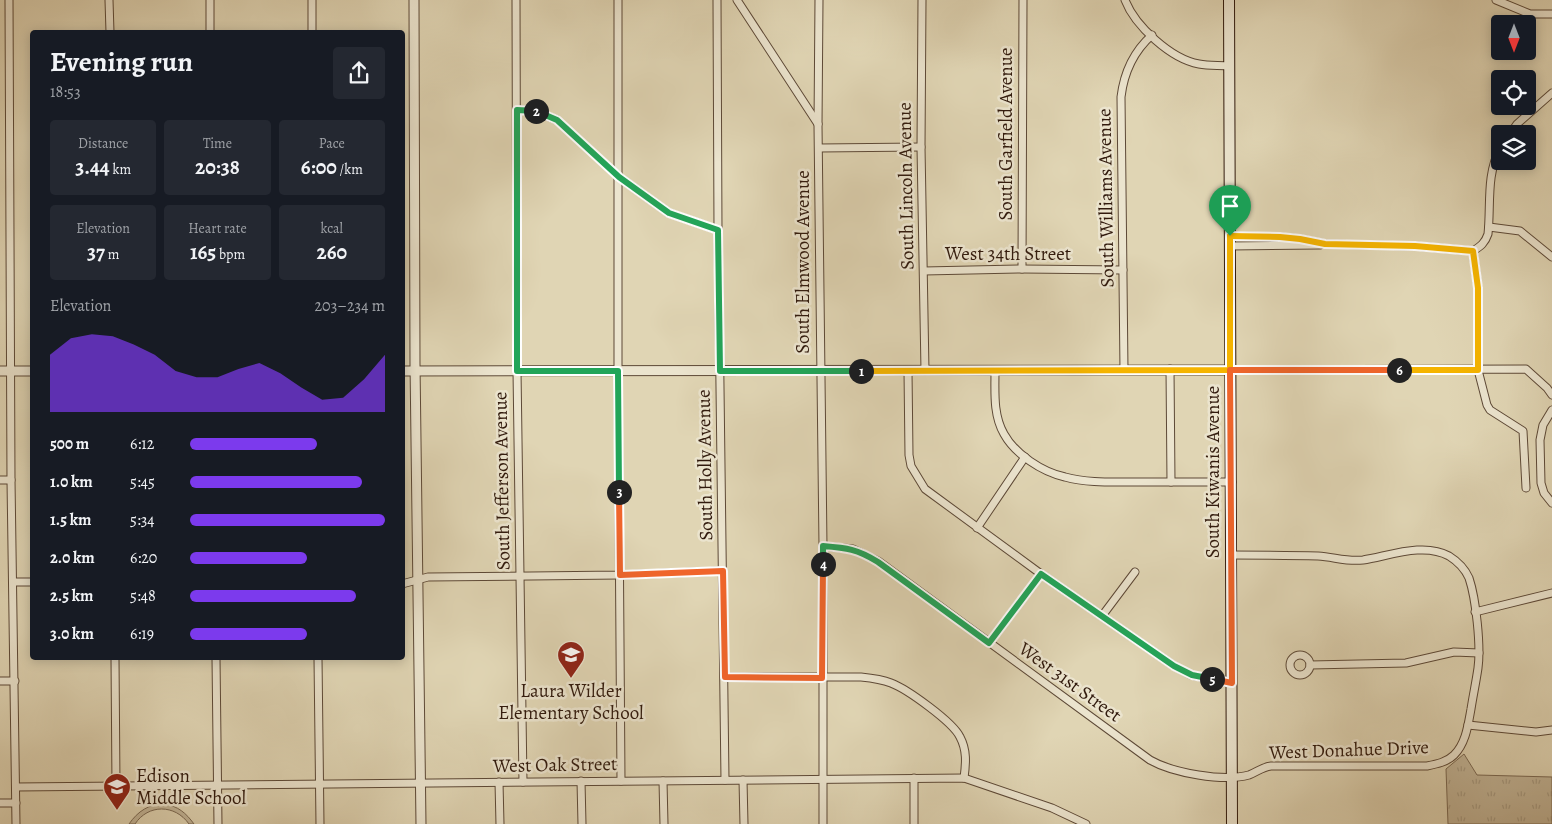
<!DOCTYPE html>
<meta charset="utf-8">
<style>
:root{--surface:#171b24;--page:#242831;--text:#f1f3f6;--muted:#9ea1a6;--accent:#7c3aed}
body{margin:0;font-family:Alegreya,serif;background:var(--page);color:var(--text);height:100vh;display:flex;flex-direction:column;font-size:19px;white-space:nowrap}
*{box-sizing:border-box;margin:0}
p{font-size:16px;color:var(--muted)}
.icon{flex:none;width:28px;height:28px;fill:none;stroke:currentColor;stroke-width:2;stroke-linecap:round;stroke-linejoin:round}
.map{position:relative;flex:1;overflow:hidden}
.side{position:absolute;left:30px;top:30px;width:375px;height:630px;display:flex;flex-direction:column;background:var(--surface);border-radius:5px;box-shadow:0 2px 12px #0003}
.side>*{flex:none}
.needle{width:32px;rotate:180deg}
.fabs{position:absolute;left:1491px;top:15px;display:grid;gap:10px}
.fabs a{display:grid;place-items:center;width:45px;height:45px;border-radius:5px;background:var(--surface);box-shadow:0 2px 12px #0003;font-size:25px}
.pin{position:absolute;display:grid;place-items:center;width:42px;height:42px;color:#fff;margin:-51px -21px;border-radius:50% 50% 50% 0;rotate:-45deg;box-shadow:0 0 5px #0007}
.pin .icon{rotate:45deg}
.km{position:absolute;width:25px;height:25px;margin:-12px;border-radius:50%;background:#222;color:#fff;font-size:14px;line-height:25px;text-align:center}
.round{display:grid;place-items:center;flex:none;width:52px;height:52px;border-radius:5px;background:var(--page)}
.head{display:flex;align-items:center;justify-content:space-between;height:85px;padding:0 20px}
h1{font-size:28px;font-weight:600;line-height:38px}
.metrics{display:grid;grid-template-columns:repeat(3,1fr);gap:8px;height:85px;padding:5px 20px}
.metrics div{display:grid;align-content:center;border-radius:5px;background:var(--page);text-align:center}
.metrics b{font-size:21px;font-weight:600}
.metrics small{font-size:14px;font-weight:400}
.metrics p{font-size:14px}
.chart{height:140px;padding:10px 20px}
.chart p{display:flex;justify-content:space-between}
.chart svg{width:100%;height:90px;margin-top:5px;fill:var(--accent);opacity:.7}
ul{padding:0 20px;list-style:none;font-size:16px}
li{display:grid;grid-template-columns:80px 60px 1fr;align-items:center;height:38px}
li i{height:12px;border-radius:6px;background:var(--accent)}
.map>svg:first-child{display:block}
.grass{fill:url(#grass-tufts);stroke:#7a6852}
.pitch{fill:#c2b598;stroke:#7a6852}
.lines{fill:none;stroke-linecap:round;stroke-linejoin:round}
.minor-casing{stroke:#5d4937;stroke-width:9}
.tertiary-casing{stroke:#5d4937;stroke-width:11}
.secondary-casing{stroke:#311a0d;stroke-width:12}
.minor{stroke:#ebe4ce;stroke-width:7}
.tertiary{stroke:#ebe4ce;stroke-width:9}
.secondary{stroke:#ebe4ce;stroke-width:10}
.split-1-casing{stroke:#fff;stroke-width:10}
.split-2-casing{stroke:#fff;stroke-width:10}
.split-3-casing{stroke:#fff;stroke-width:10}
.split-4-casing{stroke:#fff;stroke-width:10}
.split-5-casing{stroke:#fff;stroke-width:10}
.split-6-casing{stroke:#fff;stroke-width:10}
.split-7-casing{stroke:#fff;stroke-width:10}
.split-1{stroke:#f5b400;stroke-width:6}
.split-2{stroke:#22a559;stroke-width:6}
.split-3{stroke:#22a559;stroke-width:6}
.split-4{stroke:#f0652b;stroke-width:6}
.split-5{stroke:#22a559;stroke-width:6}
.split-6{stroke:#f0652b;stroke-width:6}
.split-7{stroke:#f5b400;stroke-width:6}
.labels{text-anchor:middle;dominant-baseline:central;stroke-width:5;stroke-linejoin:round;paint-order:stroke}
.street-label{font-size:19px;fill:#311a0d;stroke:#ebe4ce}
.poi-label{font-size:19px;fill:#311a0d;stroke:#ebe4ce}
</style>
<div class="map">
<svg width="1552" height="824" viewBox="0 0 1552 824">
<defs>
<pattern id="grass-tufts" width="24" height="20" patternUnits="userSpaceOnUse" patternTransform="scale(1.25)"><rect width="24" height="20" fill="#c2b598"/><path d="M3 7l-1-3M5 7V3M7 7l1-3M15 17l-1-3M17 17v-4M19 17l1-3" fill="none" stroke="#a79b82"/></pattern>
</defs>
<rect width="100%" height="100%" fill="#e0d5b4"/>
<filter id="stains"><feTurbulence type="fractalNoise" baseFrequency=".004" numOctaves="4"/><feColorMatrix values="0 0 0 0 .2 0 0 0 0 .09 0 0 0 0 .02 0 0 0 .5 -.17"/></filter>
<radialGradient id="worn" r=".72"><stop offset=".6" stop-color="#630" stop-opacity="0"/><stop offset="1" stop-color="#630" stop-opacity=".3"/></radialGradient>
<polygon class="grass" points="1464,754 1477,775 1552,777 1552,824 1448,824 1446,769"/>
<path class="pitch" d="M164,804C178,806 186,813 194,824H189C175,804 148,804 135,824H129C138,811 149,804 164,804Z"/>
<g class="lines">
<defs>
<g id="minor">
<polyline points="9,0 11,480 16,824"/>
<polyline points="109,0 110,32"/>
<polyline points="210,0 210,32"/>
<polyline points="312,0 312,32"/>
<polyline points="516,0 517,371 523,782"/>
<polyline points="618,0 618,371 621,781"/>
<polyline points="717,0 718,230 725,780"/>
<polyline points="737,0 818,124"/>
<polyline points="819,0 818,125 823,546 823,824"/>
<polyline points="922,0 921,147 925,371"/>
<path d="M1125,0C1135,26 1171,59 1199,64C1209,66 1219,65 1230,66"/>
<polyline points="1496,0 1530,14 1552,14"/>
<polyline points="517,110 535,111 557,120 619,177 669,213 718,230"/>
<polyline points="1510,134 1517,124 1552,93"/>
<polyline points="819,148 921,147"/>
<polyline points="1489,227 1520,231 1552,257"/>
<polyline points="1230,236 1280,237 1300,239 1325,244 1415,246 1473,251"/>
<polyline points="1230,246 1320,245"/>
<polyline points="1473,251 1478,288 1478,370 1487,405 1490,410 1523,431 1526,488"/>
<path d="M1473,251C1481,246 1485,243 1488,234C1491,206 1486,174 1500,149"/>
<polyline points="1022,269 1023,0"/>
<polyline points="924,271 1022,269 1123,270"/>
<polyline points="1170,369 1171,482"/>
<path d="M1124,370L1121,97C1124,72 1133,52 1152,35"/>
<polyline points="1230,370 1526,369 1547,388 1552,395"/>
<polyline points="908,371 909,455 911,466 925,489 1041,574 1174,666 1191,675 1232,683"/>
<path d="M995,371C995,392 993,415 1004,434C1015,454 1042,472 1065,477C1087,483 1110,482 1133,482C1166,482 1199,482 1232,482"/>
<polyline points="1552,410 1543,425 1540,440 1541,483 1544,493 1552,503"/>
<polyline points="0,480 11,480"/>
<polyline points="977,528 1025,457"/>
<path d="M823,546L853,549L878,561L1150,760C1173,773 1223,782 1249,775C1257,772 1262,767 1271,766H1427C1437,764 1447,762 1454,755C1466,743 1468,725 1471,709C1473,696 1476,682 1478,668C1481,646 1476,599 1469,578C1465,569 1457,561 1449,556C1424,542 1389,556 1363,560C1347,562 1334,557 1318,556C1289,555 1260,555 1231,555"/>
<polyline points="14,582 32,582"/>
<polyline points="402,584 428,577 620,575 723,571"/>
<polyline points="1475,612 1552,593"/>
<polyline points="1102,616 1135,572"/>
<polyline points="989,643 1041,574"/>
<circle cx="1300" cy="665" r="10"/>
<polyline points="115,658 116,786"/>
<polyline points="216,658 218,824"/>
<polyline points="318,658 320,824"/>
<polyline points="1310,665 1406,663 1454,652 1479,653"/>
<path d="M725,677H861C871,678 881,679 891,683C907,689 953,722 960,737C967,750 966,763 964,778"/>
<polyline points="0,681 15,681"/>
<polyline points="1468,725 1536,732 1552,730"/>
<polyline points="914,778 914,824"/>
<polyline points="743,780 744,824"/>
<polyline points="581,781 582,824"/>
<polyline points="663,781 664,824"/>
<polyline points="499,782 500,824"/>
<polyline points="16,787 964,778 1052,808 1086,824"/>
<polyline points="0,803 16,803"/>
</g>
<g id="tertiary">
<polyline points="414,0 415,364 421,824"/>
<polyline points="0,371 32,371"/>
<polyline points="402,371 1230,370"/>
</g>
<polyline id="secondary" points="1229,0 1232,824"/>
</defs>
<use href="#minor" class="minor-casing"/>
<use href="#tertiary" class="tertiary-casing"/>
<use href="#secondary" class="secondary-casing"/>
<use href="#minor" class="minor"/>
<use href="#tertiary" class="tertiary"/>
<use href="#secondary" class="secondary"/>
</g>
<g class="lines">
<defs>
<polyline id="split-1" points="861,371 1230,370 1230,236"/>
<polyline id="split-2" points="536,111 557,120 619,177 669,213 718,230 720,371 861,371"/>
<polyline id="split-3" points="536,111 517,110 517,371 618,371 619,492"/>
<polyline id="split-4" points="619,492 620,575 723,571 725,677 822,678 823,564"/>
<path id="split-5" d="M823,564V546C847,548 857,549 878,562L989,643L1041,574L1174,666L1192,675L1212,679"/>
<polyline id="split-6" points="1212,679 1232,683 1230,370 1399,370"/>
<polyline id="split-7" points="1230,236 1280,237 1300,239 1325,244 1415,246 1473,251 1478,288 1478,370 1399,370"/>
</defs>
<use href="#split-1" class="split-1-casing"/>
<use href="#split-2" class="split-2-casing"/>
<use href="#split-3" class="split-3-casing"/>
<use href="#split-4" class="split-4-casing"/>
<use href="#split-5" class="split-5-casing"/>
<use href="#split-6" class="split-6-casing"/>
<use href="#split-7" class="split-7-casing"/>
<use href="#split-1" class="split-1"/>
<use href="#split-2" class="split-2"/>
<use href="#split-3" class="split-3"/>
<use href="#split-4" class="split-4"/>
<use href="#split-5" class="split-5"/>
<use href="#split-6" class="split-6"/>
<use href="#split-7" class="split-7"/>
</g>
<defs>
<symbol id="school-pin" viewBox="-11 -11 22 30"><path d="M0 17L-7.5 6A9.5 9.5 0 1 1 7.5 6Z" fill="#8f2418" stroke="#ebe4ce"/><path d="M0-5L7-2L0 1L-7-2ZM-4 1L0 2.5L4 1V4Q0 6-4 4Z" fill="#fff"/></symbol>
</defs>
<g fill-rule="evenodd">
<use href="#school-pin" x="555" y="639" width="32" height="43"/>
<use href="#school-pin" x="101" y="771" width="32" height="43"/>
</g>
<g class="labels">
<g class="street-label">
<text transform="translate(1006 134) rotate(-90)">South Garfield Avenue</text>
<text transform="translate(906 186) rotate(-91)">South Lincoln Avenue</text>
<text transform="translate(1106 198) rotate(-91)">South Williams Avenue</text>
<text x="1008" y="254">West 34th Street</text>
<text transform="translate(803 262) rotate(-90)">South Elmwood Avenue</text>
<text transform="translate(705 465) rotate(-91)">South Holly Avenue</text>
<text transform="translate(1213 472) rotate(-90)">South Kiwanis Avenue</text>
<text transform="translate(502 481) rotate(-91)">South Jefferson Avenue</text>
<text transform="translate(1070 682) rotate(36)">West 31st Street</text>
<text transform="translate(1349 750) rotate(-2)">West Donahue Drive</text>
<text transform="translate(555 765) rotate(-1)">West Oak Street</text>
</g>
<g class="poi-label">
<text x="571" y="691">Laura Wilder<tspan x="571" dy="22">Elementary School</tspan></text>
<text x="136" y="776" text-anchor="start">Edison<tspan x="136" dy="22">Middle School</tspan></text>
</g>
</g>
<rect width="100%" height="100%" filter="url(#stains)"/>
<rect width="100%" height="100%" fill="url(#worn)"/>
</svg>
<div class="fabs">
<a><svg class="needle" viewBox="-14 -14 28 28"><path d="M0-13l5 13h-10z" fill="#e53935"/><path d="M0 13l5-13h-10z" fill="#9ea1a6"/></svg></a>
<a><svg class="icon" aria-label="locate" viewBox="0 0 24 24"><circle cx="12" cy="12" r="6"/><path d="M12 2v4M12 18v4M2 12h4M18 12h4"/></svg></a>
<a><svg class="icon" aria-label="layers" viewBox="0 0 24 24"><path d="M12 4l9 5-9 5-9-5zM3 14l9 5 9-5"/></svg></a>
</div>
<div class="pin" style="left:1230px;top:236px;background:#1e9e55"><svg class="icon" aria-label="arrive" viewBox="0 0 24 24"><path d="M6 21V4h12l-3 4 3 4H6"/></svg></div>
<b class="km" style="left:861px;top:371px">1</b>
<b class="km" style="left:536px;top:111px">2</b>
<b class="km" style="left:619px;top:492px">3</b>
<b class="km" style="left:823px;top:564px">4</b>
<b class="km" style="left:1212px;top:679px">5</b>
<b class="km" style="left:1399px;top:370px">6</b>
<section class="side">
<div class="head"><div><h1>Evening run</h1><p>18:53</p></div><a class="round"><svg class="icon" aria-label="share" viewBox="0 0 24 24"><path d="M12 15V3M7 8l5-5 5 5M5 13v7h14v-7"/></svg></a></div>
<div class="metrics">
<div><p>Distance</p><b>3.44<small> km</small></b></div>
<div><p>Time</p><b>20:38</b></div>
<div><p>Pace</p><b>6:00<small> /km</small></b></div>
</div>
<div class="metrics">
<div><p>Elevation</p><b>37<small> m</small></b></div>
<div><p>Heart rate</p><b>165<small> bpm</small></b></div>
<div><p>kcal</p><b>260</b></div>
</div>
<div class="chart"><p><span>Elevation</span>203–234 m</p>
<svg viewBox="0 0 160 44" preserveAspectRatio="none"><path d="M0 44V16L10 8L20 6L30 7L40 11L50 16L60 24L70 27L80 27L90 23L100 20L110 25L120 32L130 38L140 37L150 28L160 16V44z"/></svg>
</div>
<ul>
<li><b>500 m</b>6:12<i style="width:65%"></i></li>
<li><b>1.0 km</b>5:45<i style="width:88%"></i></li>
<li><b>1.5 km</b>5:34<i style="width:100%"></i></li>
<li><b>2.0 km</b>6:20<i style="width:60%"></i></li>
<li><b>2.5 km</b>5:48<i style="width:85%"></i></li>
<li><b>3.0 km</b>6:19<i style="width:60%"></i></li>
</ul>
</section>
</div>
